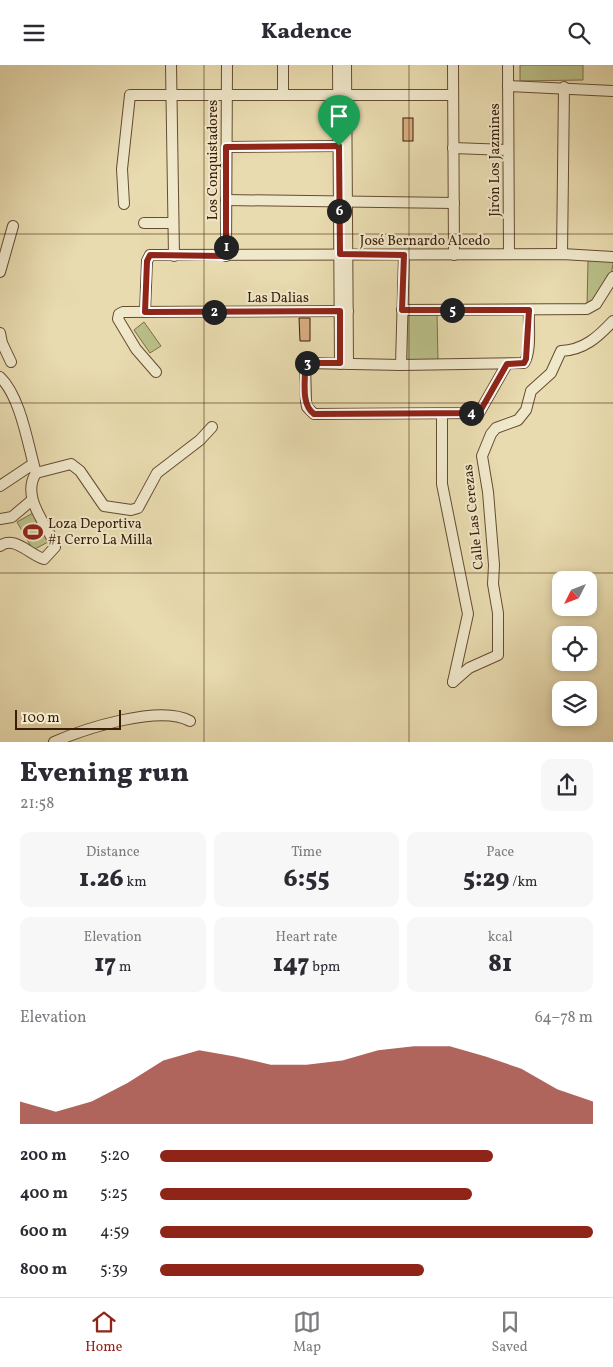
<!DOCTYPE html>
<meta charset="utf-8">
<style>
:root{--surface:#fff;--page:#f7f7f7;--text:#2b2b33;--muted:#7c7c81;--line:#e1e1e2;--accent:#8f2418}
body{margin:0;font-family:Vollkorn,serif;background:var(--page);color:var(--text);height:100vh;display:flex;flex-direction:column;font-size:19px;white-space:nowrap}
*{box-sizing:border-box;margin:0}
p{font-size:16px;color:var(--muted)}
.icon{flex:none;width:28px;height:28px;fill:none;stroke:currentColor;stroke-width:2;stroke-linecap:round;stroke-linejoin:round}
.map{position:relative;height:677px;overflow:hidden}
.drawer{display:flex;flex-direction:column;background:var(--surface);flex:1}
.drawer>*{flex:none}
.needle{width:32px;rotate:228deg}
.fabs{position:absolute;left:552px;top:506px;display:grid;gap:10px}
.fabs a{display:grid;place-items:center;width:45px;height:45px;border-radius:10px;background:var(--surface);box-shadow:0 2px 8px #0003;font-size:25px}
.scale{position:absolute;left:15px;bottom:12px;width:106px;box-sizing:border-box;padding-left:5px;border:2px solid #3a1c07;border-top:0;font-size:14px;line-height:18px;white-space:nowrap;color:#3a1c07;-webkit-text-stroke:4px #f0e8cb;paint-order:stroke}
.pin{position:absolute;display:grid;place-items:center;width:42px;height:42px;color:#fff;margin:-51px -21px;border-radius:50% 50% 50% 0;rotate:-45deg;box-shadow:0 0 5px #0007}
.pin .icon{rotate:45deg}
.km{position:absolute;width:25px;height:25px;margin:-12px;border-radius:50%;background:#222;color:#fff;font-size:14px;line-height:25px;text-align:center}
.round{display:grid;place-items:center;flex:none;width:52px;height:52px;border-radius:10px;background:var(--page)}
.summary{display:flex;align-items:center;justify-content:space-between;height:85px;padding:0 20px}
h1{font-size:28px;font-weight:800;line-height:38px}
.metrics{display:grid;grid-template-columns:repeat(3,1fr);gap:8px;height:85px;padding:5px 20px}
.metrics div{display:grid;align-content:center;border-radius:10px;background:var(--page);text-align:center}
.metrics b{font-size:25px;font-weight:800}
.metrics small{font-size:14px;font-weight:400}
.metrics p{font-size:14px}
.chart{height:140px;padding:10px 20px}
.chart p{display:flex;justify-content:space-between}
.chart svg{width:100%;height:90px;margin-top:5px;fill:var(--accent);opacity:.7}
ul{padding:0 20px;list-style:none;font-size:16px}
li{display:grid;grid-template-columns:80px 60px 1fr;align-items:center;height:38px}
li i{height:12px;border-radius:6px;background:var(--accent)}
header{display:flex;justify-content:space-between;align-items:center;height:65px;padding:0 20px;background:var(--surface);font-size:22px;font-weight:800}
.dock{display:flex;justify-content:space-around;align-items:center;height:70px;border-top:1px solid var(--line);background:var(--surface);font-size:14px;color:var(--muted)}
.dock a{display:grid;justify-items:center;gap:2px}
.dock .active{color:var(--accent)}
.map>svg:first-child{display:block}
.green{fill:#babf88;stroke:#7a6e48}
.building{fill:#d8ac7f;stroke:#3a1c07}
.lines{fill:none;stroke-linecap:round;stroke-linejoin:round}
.minor-casing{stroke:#664c31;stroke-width:12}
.minor{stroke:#f0e8cb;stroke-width:10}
.route-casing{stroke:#fff;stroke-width:10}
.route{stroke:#8f2418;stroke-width:6}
.grid{fill:none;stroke:#3a1c07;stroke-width:1;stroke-opacity:0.55}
.labels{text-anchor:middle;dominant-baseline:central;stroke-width:4;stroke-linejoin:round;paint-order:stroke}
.street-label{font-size:14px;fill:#3a1c07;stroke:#f0e8cb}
.poi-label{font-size:14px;fill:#3a1c07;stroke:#f0e8cb;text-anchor:start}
</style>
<header><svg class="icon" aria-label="menu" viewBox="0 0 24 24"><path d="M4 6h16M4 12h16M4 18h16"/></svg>Kadence<svg class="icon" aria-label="search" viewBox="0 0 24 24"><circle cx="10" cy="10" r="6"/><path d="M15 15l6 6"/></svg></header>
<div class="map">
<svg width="613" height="677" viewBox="0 0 613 677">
<rect width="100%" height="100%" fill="#e8dbaf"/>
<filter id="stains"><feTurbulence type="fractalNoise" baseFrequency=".004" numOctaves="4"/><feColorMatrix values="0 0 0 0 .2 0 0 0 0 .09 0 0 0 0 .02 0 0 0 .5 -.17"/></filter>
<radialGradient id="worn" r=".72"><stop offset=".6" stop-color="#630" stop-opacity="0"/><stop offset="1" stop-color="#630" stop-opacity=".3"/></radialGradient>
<g class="green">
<polygon points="520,0 583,0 583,15 520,16"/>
<path d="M588,195L613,196C613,216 599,228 587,242Z"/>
<polygon points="437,247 438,295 403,295 403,248"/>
<polygon points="144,257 161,281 150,288 134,265"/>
<polygon points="33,448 48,477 33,485 17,457"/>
</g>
<g class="building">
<rect x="403" y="53" width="10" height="23"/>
<polygon points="299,253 310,253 310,276 300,276"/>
</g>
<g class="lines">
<defs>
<g id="minor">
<polyline points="171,0 174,191"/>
<polyline points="283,0 283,29"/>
<polyline points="338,0 340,299"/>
<polyline points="346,0 348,299"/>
<polyline points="453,0 454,190"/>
<polyline points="508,0 509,189"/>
<polyline points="508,21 613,26"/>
<polyline points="227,82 339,81"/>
<polyline points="453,83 508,85"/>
<polyline points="226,135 454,138"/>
<polyline points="124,139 122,104 130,30 453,30"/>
<polyline points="144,158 173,158"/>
<polyline points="562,189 564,22"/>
<polyline points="226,191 227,0"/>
<polyline points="0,207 13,161"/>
<polyline points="402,245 587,244 596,239 613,212"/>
<polyline points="145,247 147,196 150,190 562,189 613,192"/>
<polyline points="0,268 2,278 11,297"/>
<path d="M507,299L479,348L314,349L307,342L306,336L305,298L401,300L524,298C532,286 528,259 529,245"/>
<polyline points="401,300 404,190"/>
<polyline points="156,307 136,284 118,254 119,249 123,247 348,246"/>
<path d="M0,312C21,332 28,381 36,408"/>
<polyline points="442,349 442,419 468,549 453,617"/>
<polyline points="0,421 33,399"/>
<polyline points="0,454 12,452 32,435"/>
<path d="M0,481C14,470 30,490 44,494L55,482L53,475C42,454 22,430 36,408L71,399L80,406L104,441L131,445L138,443L157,408L200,375L212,362"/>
<path d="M453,617L469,603L498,590V548L493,519L494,500L488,427L482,391L491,369L496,363L518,355L526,345L531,326L551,308L561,286C584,285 598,272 613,256"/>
<path d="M54,677C84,664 160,639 190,656"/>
</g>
</defs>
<use href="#minor" class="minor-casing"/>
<use href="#minor" class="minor"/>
</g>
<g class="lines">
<defs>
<path id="route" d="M339,81L340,189L404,190L402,245H529L526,294L524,298L507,299L479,348L314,349C300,339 306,314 305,298H340V246L145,247L147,196L150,190L226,191V82Z"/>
</defs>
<use href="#route" class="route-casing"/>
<use href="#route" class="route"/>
</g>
<path class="grid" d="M204,0V677M409,0V677M0,169H613M0,338H613M0,508H613"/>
<defs>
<symbol id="stadium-bare" viewBox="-9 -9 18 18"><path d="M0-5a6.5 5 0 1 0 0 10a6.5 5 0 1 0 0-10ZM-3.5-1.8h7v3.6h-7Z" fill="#8f2418" stroke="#f0e8cb" stroke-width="2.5" paint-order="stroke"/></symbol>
</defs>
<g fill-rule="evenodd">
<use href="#stadium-bare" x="19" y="453" width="28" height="28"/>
</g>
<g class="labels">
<g class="street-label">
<text transform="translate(213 95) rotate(-90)">Los Conquistadores</text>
<text transform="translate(495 95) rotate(-90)">Jirón Los Jazmines</text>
<text x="425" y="176">José Bernardo Alcedo</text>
<text x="278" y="233">Las Dalias</text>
<text transform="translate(474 452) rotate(-96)">Calle Las Cerezas</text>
</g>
<g class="poi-label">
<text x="48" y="459">Loza Deportiva<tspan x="48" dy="16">#1 Cerro La Milla</tspan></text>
</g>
</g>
<rect width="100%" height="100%" filter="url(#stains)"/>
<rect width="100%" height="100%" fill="url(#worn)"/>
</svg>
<div class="fabs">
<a><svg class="needle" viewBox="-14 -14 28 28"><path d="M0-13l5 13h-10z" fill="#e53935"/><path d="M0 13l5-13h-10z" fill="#7c7c81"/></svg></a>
<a><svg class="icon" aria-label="locate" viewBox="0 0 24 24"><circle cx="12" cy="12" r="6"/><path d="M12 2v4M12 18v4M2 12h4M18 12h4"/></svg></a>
<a><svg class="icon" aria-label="layers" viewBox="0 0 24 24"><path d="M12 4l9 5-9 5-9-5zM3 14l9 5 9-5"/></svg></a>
</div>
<div class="scale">100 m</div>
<div class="pin" style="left:339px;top:81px;background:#1e9e55"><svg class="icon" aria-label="arrive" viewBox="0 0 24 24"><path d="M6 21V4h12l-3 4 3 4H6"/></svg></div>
<b class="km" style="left:226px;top:182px">1</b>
<b class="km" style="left:214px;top:247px">2</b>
<b class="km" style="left:307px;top:298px">3</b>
<b class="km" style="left:471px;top:348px">4</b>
<b class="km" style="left:452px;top:245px">5</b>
<b class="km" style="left:339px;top:146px">6</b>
</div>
<section class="drawer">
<div class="summary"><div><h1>Evening run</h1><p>21:58</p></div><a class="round"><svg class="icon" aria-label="share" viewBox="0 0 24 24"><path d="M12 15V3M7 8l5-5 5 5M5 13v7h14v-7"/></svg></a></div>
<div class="metrics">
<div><p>Distance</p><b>1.26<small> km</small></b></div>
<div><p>Time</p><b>6:55</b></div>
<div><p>Pace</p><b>5:29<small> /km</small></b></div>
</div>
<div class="metrics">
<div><p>Elevation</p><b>17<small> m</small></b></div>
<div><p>Heart rate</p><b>147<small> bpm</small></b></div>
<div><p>kcal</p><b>81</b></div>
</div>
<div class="chart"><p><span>Elevation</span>64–78 m</p>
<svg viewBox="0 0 160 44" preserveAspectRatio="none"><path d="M0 44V33L10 38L20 33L30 24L40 13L50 8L60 11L70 15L80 15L90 13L100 8L110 6L120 6L130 11L140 17L150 27L160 33V44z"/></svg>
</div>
<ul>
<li><b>200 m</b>5:20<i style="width:77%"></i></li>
<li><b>400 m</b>5:25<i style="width:72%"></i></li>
<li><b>600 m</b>4:59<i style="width:100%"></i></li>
<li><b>800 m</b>5:39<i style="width:61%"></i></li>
</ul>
</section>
<nav class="dock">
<a class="active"><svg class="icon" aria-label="home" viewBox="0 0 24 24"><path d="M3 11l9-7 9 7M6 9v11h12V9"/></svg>Home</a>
<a><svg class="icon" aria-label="map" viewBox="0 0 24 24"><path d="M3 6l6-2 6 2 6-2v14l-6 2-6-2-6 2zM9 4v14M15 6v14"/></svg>Map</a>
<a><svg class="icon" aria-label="saved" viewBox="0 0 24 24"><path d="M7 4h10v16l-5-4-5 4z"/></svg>Saved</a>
</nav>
